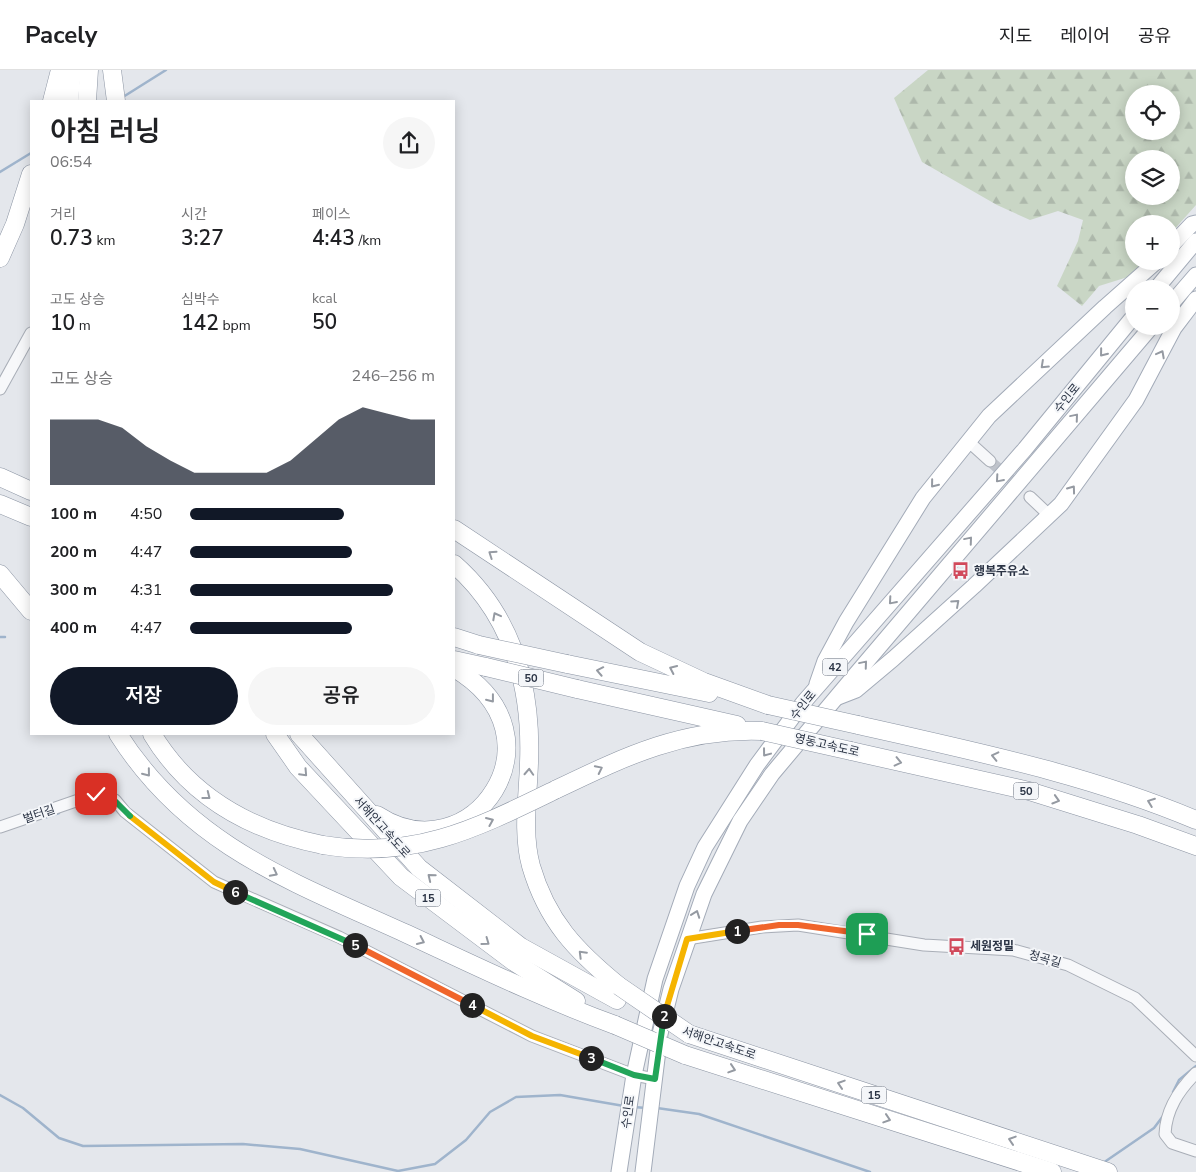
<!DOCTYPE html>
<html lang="ko">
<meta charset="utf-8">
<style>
:root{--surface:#fff;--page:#f6f6f6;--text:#202124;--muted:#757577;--line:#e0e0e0;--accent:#111827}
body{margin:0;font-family:"Nunito Sans","Noto Sans KR",sans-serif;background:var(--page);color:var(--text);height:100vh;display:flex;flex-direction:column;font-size:19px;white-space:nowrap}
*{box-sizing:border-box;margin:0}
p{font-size:16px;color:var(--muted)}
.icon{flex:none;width:28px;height:28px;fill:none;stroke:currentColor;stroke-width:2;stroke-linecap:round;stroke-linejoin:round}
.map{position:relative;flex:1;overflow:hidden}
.panel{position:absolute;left:30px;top:30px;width:425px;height:635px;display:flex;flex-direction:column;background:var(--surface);border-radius:0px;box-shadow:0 2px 12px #0003}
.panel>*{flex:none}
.controls{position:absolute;left:1125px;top:15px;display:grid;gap:10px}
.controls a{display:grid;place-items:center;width:55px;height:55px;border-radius:50%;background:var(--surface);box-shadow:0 2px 12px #0003;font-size:25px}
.pin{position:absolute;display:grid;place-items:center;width:42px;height:42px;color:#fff;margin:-21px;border-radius:10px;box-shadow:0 2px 8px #0006}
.km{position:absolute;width:25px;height:25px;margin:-12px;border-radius:50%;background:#222;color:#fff;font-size:14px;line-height:25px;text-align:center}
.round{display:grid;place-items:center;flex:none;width:52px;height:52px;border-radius:26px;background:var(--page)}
.head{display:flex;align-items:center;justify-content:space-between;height:85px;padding:0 20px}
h1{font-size:28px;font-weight:600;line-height:38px}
.metrics{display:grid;grid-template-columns:repeat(3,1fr);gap:8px;height:85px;padding:5px 20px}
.metrics div{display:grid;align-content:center}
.metrics b{font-size:21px;font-weight:600}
.metrics small{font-size:14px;font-weight:400}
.metrics p{font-size:14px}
.chart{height:140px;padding:10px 20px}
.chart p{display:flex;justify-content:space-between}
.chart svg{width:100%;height:90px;margin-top:5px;fill:var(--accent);opacity:.7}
.primary-button{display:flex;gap:10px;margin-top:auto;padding:10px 20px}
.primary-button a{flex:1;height:58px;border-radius:30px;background:var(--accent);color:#fff;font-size:20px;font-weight:600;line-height:58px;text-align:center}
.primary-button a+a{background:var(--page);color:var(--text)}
ul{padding:0 20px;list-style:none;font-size:16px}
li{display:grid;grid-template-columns:80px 60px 1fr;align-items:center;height:38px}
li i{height:12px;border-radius:6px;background:var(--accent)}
header{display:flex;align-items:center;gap:30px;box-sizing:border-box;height:70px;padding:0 25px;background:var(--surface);border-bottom:1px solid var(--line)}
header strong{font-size:24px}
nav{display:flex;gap:28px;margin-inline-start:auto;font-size:18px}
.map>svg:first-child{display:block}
.forest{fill:url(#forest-firs);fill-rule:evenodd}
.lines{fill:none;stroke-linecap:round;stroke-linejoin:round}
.stream{stroke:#9fb4cc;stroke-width:2.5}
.minor-tunnel{stroke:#bfc3cb;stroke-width:11;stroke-dasharray:11 5.5;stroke-linecap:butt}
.minor-casing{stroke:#a9aeb7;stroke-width:13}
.major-casing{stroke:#a3abb8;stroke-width:17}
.highway-casing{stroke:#8b94a3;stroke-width:19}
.minor{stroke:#f7f8fa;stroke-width:11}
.major{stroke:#fff;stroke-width:15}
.highway{stroke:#fff;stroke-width:18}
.highway-bridge-casing{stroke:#8b94a3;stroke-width:19;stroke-linecap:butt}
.highway-bridge{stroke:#fff;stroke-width:18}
.oneway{stroke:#959aa2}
.split-1-casing{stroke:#fff;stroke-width:10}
.split-2-casing{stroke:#fff;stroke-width:10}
.split-3-casing{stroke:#fff;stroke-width:10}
.split-4-casing{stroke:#fff;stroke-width:10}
.split-5-casing{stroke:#fff;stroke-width:10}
.split-6-casing{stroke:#fff;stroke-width:10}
.split-7-casing{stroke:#fff;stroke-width:10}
.split-8-casing{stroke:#fff;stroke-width:10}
.split-1{stroke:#f0652b;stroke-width:6}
.split-2{stroke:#f5b400;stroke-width:6}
.split-3{stroke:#22a559;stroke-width:6}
.split-4{stroke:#f5b400;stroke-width:6}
.split-5{stroke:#f0652b;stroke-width:6}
.split-6{stroke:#22a559;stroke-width:6}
.split-7{stroke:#f5b400;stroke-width:6}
.split-8{stroke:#22a559;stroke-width:6}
.labels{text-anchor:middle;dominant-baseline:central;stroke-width:4;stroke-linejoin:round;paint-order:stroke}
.shield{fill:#f4f6f9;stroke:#676e7b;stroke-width:1}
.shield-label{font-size:11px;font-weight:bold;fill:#2b3445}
.street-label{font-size:12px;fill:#2b3445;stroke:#f4f6f9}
.poi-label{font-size:12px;font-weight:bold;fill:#2b3445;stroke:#f4f6f9;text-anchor:start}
</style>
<header>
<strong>Pacely</strong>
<nav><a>지도</a><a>레이어</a><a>공유</a></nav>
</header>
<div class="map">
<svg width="1196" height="1102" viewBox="0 0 1196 1102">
<defs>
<pattern id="forest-firs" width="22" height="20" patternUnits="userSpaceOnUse" patternTransform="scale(1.25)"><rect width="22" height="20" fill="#c9d6c5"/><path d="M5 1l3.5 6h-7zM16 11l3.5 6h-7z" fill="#adb8ab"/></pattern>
</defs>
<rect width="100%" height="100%" fill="#e4e7ec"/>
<path class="forest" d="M928,0H1196V135L1171,163V154H1134V191H1145L1131,206L1099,216L1082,236L1057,216L1078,171L1083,150L1058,141L1030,150L997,135L922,92L894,28ZM1134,24H1171V61H1134ZM1134,89H1171V126H1134Z"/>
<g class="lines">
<g class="stream">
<polyline points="123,27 166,0"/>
<polyline points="0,102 31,83"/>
<polyline points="0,567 5,567"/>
<polyline points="44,748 59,743"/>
<polyline points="1173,1022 1179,1010 1196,996"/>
<polyline points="0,1025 23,1038 59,1068 83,1076 243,1074 300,1079 398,1101 435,1094 466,1070 490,1042 516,1027 560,1025 624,1036"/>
<polyline points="634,1037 646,1038"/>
<polyline points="657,1038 699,1044 870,1102"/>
<polyline points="1103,1093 1154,1058 1163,1046"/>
</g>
<polyline class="minor-tunnel" points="990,391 1030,427"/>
<defs>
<g id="minor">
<polyline points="0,319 31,263"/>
<polyline points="969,372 990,391"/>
<polyline points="1030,427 1049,445"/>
<polyline points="0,757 96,724 115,730 125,742 214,812 339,867 532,966 634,1005 655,1009"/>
<polyline points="687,869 762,857 798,855 924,875 1013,880 1068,895 1135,928 1196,986"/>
<path d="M1196,1003C1179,1020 1166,1039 1165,1064L1172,1073L1196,1081"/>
</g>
<g id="major">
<polyline points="1171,176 1192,154 1196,153"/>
<polyline points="1156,219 1196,171"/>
<polyline points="1171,234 1196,205"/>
<polyline points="817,614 825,591 846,552 923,428 989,346 1105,237 1157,191"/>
<polyline points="838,627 856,620 893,589 974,516 1061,434 1136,330 1174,258 1196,229"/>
<polyline points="619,1102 634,1005 655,909 687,816 705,777 757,695 803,633 1025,379 1134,246"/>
<polyline points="643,1102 660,964 671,919 704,824 740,751 772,704 856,604 1152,256"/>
</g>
<g id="highway">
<polyline points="112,0 116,31"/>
<polyline points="52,31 60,0"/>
<polyline points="69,31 72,0"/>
<polyline points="87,31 89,0"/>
<polyline points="0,188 15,154 31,104"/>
<polyline points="0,407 31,421"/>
<polyline points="0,434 31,447"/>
<polyline points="454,459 640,582 704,612 768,635"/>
<path d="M454,494C513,546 532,617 529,693C528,727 522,763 531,796C547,851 576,881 619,916"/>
<polyline points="0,504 31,541"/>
<polyline points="454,567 479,575"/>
<polyline points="454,590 486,597"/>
<polyline points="567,594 709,623"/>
<polyline points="577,619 737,655"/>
<path d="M858,655C972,681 1087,704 1196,750"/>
<path d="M118,664C189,776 293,812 407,864C476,896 544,929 615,955"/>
<path d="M152,664C190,727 252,761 323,775"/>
<polyline points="275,664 298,697 401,807 514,892 576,931"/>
<polyline points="299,664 419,798 521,877 617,930"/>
<polyline points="851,681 1029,721 1138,755 1196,776"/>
<path d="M555,720C624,687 683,658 762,661"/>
<path d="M377,745C471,807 570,666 454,598"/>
<polyline points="689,964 1108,1102"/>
<polyline points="685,985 1052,1102"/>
</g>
</defs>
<use href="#minor" class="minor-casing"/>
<use href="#major" class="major-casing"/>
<use href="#highway" class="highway-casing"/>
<use href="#minor" class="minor"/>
<use href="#major" class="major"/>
<use href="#highway" class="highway"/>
<defs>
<g id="highway-bridge">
<polyline points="479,575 567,594"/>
<polyline points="486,597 577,619"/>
<polyline points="768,635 858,655"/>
<polyline points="762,661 851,681"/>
<path d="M323,775C414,790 475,759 555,720"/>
<polyline points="619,916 689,964"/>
<polyline points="615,955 685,985"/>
</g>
</defs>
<use href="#highway-bridge" class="highway-bridge-casing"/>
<use href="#highway-bridge" class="highway-bridge"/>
</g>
<defs><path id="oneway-chevron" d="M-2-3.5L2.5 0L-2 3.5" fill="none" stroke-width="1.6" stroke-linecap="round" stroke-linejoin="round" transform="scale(1.25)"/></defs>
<g class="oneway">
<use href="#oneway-chevron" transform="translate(1103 283) rotate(129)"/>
<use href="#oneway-chevron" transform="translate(1161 284) rotate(-62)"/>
<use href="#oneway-chevron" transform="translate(1044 295) rotate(137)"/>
<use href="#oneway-chevron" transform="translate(1075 347) rotate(-50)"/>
<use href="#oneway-chevron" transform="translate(999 409) rotate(131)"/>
<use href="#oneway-chevron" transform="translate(934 414) rotate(129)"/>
<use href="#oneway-chevron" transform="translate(1072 419) rotate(-54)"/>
<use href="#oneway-chevron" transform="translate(969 470) rotate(-50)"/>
<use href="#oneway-chevron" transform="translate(492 484) rotate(-146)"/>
<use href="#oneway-chevron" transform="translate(892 531) rotate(131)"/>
<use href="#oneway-chevron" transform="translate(956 533) rotate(-42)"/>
<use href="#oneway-chevron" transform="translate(496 546) rotate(-118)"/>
<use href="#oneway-chevron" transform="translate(864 594) rotate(-50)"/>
<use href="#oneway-chevron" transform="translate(673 599) rotate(-155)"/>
<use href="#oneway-chevron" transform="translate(600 601) rotate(-169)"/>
<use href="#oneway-chevron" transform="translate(491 629) rotate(52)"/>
<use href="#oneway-chevron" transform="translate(766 683) rotate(127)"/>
<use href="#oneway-chevron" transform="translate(995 686) rotate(-167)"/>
<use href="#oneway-chevron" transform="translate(898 692) rotate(13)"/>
<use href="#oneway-chevron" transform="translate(599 699) rotate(-26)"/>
<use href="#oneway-chevron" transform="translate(529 702) rotate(-87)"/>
<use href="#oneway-chevron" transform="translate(147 703) rotate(51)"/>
<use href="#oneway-chevron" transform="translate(304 703) rotate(47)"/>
<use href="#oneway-chevron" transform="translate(207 726) rotate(38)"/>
<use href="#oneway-chevron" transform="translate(1056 730) rotate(17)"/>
<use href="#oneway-chevron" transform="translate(1151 732) rotate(-159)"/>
<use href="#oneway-chevron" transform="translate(490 751) rotate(-23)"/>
<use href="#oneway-chevron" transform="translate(274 803) rotate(27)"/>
<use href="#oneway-chevron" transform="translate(431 807) rotate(-141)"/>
<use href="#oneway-chevron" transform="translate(696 844) rotate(-70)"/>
<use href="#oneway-chevron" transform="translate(421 871) rotate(25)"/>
<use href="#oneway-chevron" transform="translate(486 872) rotate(36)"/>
<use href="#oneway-chevron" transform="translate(582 884) rotate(-135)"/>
<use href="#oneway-chevron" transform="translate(732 999) rotate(18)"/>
<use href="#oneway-chevron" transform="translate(841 1014) rotate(-162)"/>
<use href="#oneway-chevron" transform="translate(887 1049) rotate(18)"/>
<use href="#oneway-chevron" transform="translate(1012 1070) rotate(-162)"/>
</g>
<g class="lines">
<defs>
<polyline id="split-1" points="737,861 779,855 798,855 867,864"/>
<polyline id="split-2" points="664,946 687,869 737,861"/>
<polyline id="split-3" points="591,988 634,1005 655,1009 664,946"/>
<polyline id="split-4" points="472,935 532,966 591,988"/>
<polyline id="split-5" points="355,875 472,935"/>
<polyline id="split-6" points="235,822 355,875"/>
<polyline id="split-7" points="130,746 214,812 235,822"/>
<polyline id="split-8" points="96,724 114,730 130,746"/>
</defs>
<use href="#split-1" class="split-1-casing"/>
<use href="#split-2" class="split-2-casing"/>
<use href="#split-3" class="split-3-casing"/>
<use href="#split-4" class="split-4-casing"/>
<use href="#split-5" class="split-5-casing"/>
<use href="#split-6" class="split-6-casing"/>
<use href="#split-7" class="split-7-casing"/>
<use href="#split-8" class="split-8-casing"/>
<use href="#split-1" class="split-1"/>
<use href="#split-2" class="split-2"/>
<use href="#split-3" class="split-3"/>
<use href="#split-4" class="split-4"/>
<use href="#split-5" class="split-5"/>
<use href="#split-6" class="split-6"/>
<use href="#split-7" class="split-7"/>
<use href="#split-8" class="split-8"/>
</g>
<defs>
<symbol id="bus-bare" viewBox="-9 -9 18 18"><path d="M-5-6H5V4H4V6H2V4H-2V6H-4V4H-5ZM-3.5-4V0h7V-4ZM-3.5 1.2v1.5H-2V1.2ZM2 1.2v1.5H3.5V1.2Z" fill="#d1495b" stroke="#f4f6f9" stroke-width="2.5" paint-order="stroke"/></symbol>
</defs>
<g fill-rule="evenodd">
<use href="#bus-bare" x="948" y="488" width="25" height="25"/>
<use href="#bus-bare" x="944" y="864" width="25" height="25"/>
</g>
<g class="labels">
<g class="shield">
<rect x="822.5" y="588.5" width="25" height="17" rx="4"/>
<rect x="518.5" y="599.5" width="25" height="17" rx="4"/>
<rect x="1013.5" y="712.5" width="25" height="17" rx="4"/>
<rect x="415.5" y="819.5" width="25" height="17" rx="4"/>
<rect x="861.5" y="1016.5" width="25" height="17" rx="4"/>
</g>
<g class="shield-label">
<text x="835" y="597">42</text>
<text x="531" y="608">50</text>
<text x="1026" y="721">50</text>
<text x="428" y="828">15</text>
<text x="874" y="1025">15</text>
</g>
<g class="street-label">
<text transform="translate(1067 328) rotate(-51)">수인로</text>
<text transform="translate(803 635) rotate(-51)">수인로</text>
<text transform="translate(827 675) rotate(13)">영동고속도로</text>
<text transform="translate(39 744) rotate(-19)">벌터길</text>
<text transform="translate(382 757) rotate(48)">서해안고속도로</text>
<text transform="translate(1045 889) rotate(16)">청곡길</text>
<text transform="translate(719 973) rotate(19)">서해안고속도로</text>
<text transform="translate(628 1042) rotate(-82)">수인로</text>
</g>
<g class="poi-label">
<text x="974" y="501">행복주유소</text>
<text x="970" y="876">세원정밀</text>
</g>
</g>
</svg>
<div class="controls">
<a><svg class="icon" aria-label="locate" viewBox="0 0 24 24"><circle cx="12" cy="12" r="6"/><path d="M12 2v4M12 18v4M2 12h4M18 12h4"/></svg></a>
<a><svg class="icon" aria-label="layers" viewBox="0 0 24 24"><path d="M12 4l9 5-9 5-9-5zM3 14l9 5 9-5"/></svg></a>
<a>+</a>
<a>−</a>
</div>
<div class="pin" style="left:867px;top:864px;background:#1e9e55"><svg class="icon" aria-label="arrive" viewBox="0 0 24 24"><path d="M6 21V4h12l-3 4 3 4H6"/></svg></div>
<div class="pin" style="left:96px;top:724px;background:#d93025"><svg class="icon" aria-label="check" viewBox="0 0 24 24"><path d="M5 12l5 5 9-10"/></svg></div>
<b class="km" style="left:737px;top:861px">1</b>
<b class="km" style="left:664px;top:946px">2</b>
<b class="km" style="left:591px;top:988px">3</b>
<b class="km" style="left:472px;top:935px">4</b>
<b class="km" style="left:355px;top:875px">5</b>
<b class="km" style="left:235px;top:822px">6</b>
<section class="panel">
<div class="head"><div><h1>아침 러닝</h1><p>06:54</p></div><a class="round"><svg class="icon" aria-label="share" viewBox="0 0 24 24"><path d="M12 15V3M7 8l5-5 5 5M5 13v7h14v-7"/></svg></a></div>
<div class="metrics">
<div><p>거리</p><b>0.73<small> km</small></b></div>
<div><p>시간</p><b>3:27</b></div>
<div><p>페이스</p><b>4:43<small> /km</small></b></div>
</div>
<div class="metrics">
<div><p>고도 상승</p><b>10<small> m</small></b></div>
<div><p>심박수</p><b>142<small> bpm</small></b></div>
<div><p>kcal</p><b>50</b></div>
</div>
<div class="chart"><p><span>고도 상승</span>246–256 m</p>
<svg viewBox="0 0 160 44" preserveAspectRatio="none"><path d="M0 44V12L10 12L20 12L30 16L40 25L50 32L60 38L70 38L80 38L90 38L100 32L110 22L120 12L130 6L140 9L150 12L160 12V44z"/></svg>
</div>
<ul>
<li><b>100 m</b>4:50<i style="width:63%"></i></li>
<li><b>200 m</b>4:47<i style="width:66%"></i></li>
<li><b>300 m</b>4:31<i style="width:83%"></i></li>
<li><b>400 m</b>4:47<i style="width:66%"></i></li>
</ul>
<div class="primary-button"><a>저장</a><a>공유</a></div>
</section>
</div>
